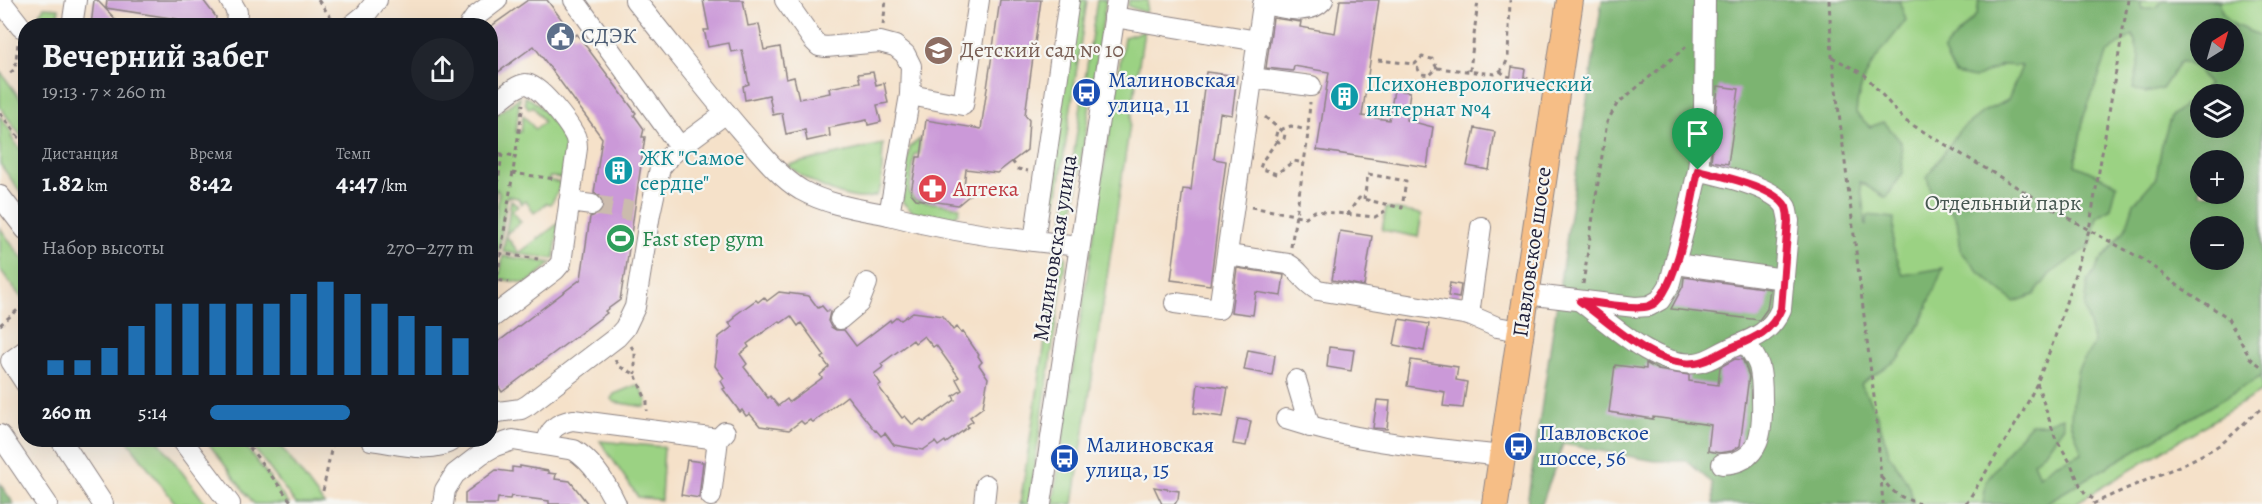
<!DOCTYPE html>
<html lang="ru">
<meta charset="utf-8">
<style>
:root{--surface:#171b24;--page:#20242c;--text:#f1f3f6;--muted:#9ea1a6;--accent:#1f6fb2}
body{margin:0;font-family:Alegreya,serif;background:var(--page);color:var(--text);height:100vh;display:flex;flex-direction:column;font-size:22px;white-space:nowrap}
*{box-sizing:border-box;margin:0}
p{font-size:20px;color:var(--muted)}
.icon{flex:none;width:33px;height:33px;fill:none;stroke:currentColor;stroke-width:2;stroke-linecap:round;stroke-linejoin:round}
.map{position:relative;flex:1;overflow:hidden}
.details{position:absolute;left:18px;top:18px;width:480px;height:429px;display:flex;flex-direction:column;background:var(--surface);border-radius:24px;box-shadow:0 6px 24px #0002}
.details>*{flex:none}
.needle{width:39px;rotate:37deg}
.buttons{position:absolute;left:2190px;top:18px;display:grid;gap:12px}
.buttons a{display:grid;place-items:center;width:54px;height:54px;border-radius:50%;background:var(--surface);box-shadow:0 6px 24px #0002;font-size:30px}
.pin{position:absolute;display:grid;place-items:center;width:51px;height:51px;color:#fff;margin:-62px -26px;border-radius:50% 50% 50% 0;rotate:-45deg;box-shadow:0 0 6px #0007}
.pin .icon{rotate:45deg}
.round{display:grid;place-items:center;flex:none;width:63px;height:63px;border-radius:32px;background:var(--page)}
.summary{display:flex;align-items:center;justify-content:space-between;height:102px;padding:0 24px}
h1{font-size:33px;font-weight:700;line-height:45px}
.figures{display:grid;grid-template-columns:repeat(3,1fr);gap:9px;height:102px;padding:6px 24px}
.figures div{display:grid;align-content:center}
.figures b{font-size:26px;font-weight:700}
.figures small{font-size:16px;font-weight:400}
.figures p{font-size:16px}
.chart{height:168px;padding:12px 24px}
.chart p{display:flex;justify-content:space-between}
.chart svg{width:100%;height:108px;margin-top:6px;stroke:var(--accent);stroke-width:6}
ul{padding:0 24px;list-style:none;font-size:20px}
li{display:grid;grid-template-columns:96px 72px 1fr;align-items:center;height:45px}
li i{height:15px;border-radius:8px;background:var(--accent)}
.map>svg:first-child{display:block}
.green{fill:#9bd283;stroke:#5e7a5f;stroke-width:1.5;fill-rule:evenodd}
.forest{fill:#7cb471;stroke:#4f6b56;stroke-width:1.5;fill-rule:evenodd}
.building{fill:#cb99d8;fill-rule:evenodd}
.lines{fill:none;stroke-linecap:round;stroke-linejoin:round}
.minor-tunnel{stroke:#cbbbad;stroke-width:20;stroke-dasharray:20 10;stroke-linecap:butt}
.minor-casing{stroke:#8c8282;stroke-width:22}
.major-casing{stroke:#8c8282;stroke-width:28}
.path{stroke:#8c8282;stroke-width:3;stroke-dasharray:4.5 4.5;stroke-linecap:butt}
.minor{stroke:#fff;stroke-width:20}
.major{stroke:#f6be86;stroke-width:26}
.route-casing{stroke:#fff;stroke-width:12}
.route{stroke:#e11d48;stroke-width:8}
.labels{text-anchor:middle;dominant-baseline:central;stroke-width:4.5;stroke-linejoin:round;paint-order:stroke}
.service-label{font-size:22px;fill:#4e5e75;stroke:#f6f6f2;text-anchor:start}
.education-label{font-size:22px;fill:#785e54;stroke:#f6f6f2;text-anchor:start}
.transit-label{font-size:22px;fill:#164399;stroke:#f6f6f2;text-anchor:start}
.culture-label{font-size:22px;fill:#0d838f;stroke:#f6f6f2;text-anchor:start}
.health-label{font-size:22px;fill:#be3a42;stroke:#f6f6f2;text-anchor:start}
.park-label{font-size:22px;fill:#465751;stroke:#f6f6f2}
.leisure-label{font-size:22px;fill:#27864d;stroke:#f6f6f2;text-anchor:start}
.street-label{font-size:22px;fill:#22223b;stroke:#f6f6f2}
</style>
<div class="map">
<svg width="2262" height="504" viewBox="0 0 2262 504">
<rect width="100%" height="100%" fill="#f6f6f2"/>
<filter id="ink" filterUnits="userSpaceOnUse"><feTurbulence type="fractalNoise" baseFrequency=".0167" numOctaves="2"/><feDisplacementMap in="SourceGraphic" scale="12" xChannelSelector="R" yChannelSelector="G"/><feConvolveMatrix kernelMatrix="1 2 1 2 8 2 1 2 1" color-interpolation-filters="sRGB"/></filter>
<filter id="wash" filterUnits="userSpaceOnUse"><feTurbulence type="fractalNoise" baseFrequency=".008" numOctaves="4" result="noise"/><feDisplacementMap in="SourceGraphic" scale="24" xChannelSelector="R" yChannelSelector="G"/><feGaussianBlur stdDeviation="1.35" result="paint"/><feColorMatrix in="noise" values="0 0 0 0 0 0 0 0 0 0 0 0 0 0 0 0 0 1.4 0 .05"/><feComposite in="paint" operator="in"/></filter>
<g filter="url(#wash)">
<rect width="100%" height="100%" fill="#f5e1c9"/>
<g class="green">
<polygon points="1075,0 1087,0 1052,235 1044,234"/>
<polygon points="1097,0 1106,0 1070,235 1061,237"/>
<polygon points="1129,0 1148,0 1146,13 1128,6"/>
<path d="M1787,0H2262V391L2074,504H1840ZM2200,28H2234V62H2200ZM2200,94H2234V128H2200ZM2200,160H2234V194H2200ZM2200,226H2234V260H2200Z"/>
<polygon points="44,7 59,8 57,25 30,26"/>
<polygon points="1144,31 1073,504 1053,504 1070,390 1072,390 1070,387 1124,37"/>
<polygon points="0,71 25,105 25,142 0,107"/>
<path d="M520,97L516,132H521L523,115L535,129L544,122L533,106L529,109L525,103V97C540,100 558,130 566,143L563,178L550,177L548,180L562,183L551,204L547,203L534,213L526,201L522,204L518,198L507,196L499,251L491,250L499,192L496,189L491,223V119Z"/>
<polygon points="0,116 13,134 11,137 23,153 25,153 25,198 0,164"/>
<polygon points="920,139 919,154 915,154 909,193 915,200 960,207 959,213 952,218 913,212 902,202 910,147"/>
<path d="M883,144L881,186L877,195C855,207 805,181 788,165Z"/>
<polygon points="511,200 518,206 512,211 521,222 507,233 506,236 519,253 559,223 554,259 503,252"/>
<polygon points="1386,208 1422,214 1418,237 1382,230"/>
<polygon points="0,228 25,262 25,303 0,269"/>
<polygon points="1059,251 1066,257 1029,504 1020,504"/>
<polygon points="503,256 552,263 527,283 499,279"/>
<polygon points="636,385 640,387 647,402 645,407 614,402 611,399 614,394"/>
<polygon points="127,440 158,440 206,504 176,504"/>
<polygon points="206,440 241,440 289,504 254,504"/>
<polygon points="248,440 276,440 324,504 296,504"/>
<polygon points="600,441 664,447 661,500 638,497"/>
</g>
<g class="forest">
<path d="M1602,0H1899L1906,20C1882,52 1859,72 1856,113L1870,127L1884,122L1901,142L1903,173L1886,198L1860,182L1866,226L1868,215L1894,218L1893,247L1903,275L1943,268L1921,322L1900,358L1861,384L1876,413L1890,455L1910,487L1913,504H1714L1712,483L1687,461H1655L1563,444L1542,504H1527Z"/>
<path d="M1979,0H2140L2142,9L2157,7L2163,0H2220C2218,23 2245,29 2262,36V376L2044,504H1983L1986,482L2012,445L2031,424H2044L2062,417L2064,426L2046,451L2033,462L2039,476L2056,464L2082,453L2071,422L2072,401L2078,369L2094,344L2085,308L2088,281L2101,260L2126,229L2134,203L2156,178L2162,144L2171,116L2209,85L2197,68L2181,61L2162,89L2145,93L2133,89L2140,58L2133,35L2108,52L2084,116L2075,165L2117,184L2111,208L2097,217L2090,246L2050,274L2034,295L2014,302L1979,272L1961,251L1957,220L1945,203L1932,195L1927,177L1959,131L1983,112L2008,100L2022,66L2002,65L1975,78L1955,74L1943,50L1977,14ZM2200,28H2234V62H2200ZM2200,94H2234V128H2200ZM2234,160V194H2200V160ZM2200,226H2234V260H2200Z"/>
<polygon points="0,484 14,504 0,504"/>
</g>
<g id="blocks">
<g class="building">
<polygon points="94,0 97,0 122,26 91,26"/>
<polygon points="107,0 203,0 216,17 215,26 182,26 177,19 106,8"/>
<polygon points="528,0 547,0 574,36 577,34 636,113 634,115 644,129 642,137 645,137 625,276 624,276 620,300 605,311 607,313 502,392 498,386 490,392 490,348 581,279 590,217 601,213 604,206 600,196 594,193 602,138 534,46 490,78 490,27"/>
<polygon points="703,0 743,0 748,26 759,24 764,50 780,47 786,79 794,77 799,99 830,93 829,88 860,82 858,74 873,72 876,85 884,83 888,103 877,105 881,122 868,125 867,120 829,128 830,136 807,141 805,130 786,134 782,113 773,115 769,95 745,100 743,86 749,84 742,50 731,52 729,43 708,47 704,30 709,30"/>
<polygon points="1000,0 1041,0 1025,115 1029,120 1027,150 997,173 966,169 964,187 970,195 958,205 916,199 911,193 917,157 921,157 926,120 981,129"/>
<polygon points="1340,0 1379,0 1362,116 1389,120 1394,90 1410,92 1406,120 1433,127 1427,167 1317,150 1329,72 1294,66 1293,71 1266,68 1273,18 1301,22 1300,27 1335,33"/>
<polygon points="1512,67 1525,69 1523,82 1510,81"/>
<polygon points="1206,72 1237,76 1232,115 1220,113 1214,159 1226,161 1210,285 1171,280 1183,189 1191,190"/>
<polygon points="1718,86 1739,89 1728,164 1711,161"/>
<polygon points="1475,128 1495,132 1489,170 1467,166"/>
<polygon points="1340,231 1372,236 1364,286 1332,280"/>
<polygon points="1237,268 1284,275 1281,296 1256,292 1253,315 1231,312"/>
<polygon points="1684,277 1770,289 1767,309 1759,320 1671,309 1683,286"/>
<polygon points="1450,283 1461,285 1459,298 1448,296"/>
<path d="M779,292L809,296L818,308L822,306L827,312L829,310L830,312L828,321L831,327L836,330H844L856,346L890,320L891,322L897,317L901,320L913,312L943,316L953,330L957,327L961,333L963,332L979,355L978,356L982,362L979,365L988,378L983,407L970,417L973,421L967,425L968,427L946,443L945,441L938,446L935,442L923,450L894,445L885,433L881,436L876,430L875,431L847,396L813,422L810,420L804,424L801,421L789,430L760,426L750,414L746,416L742,410L740,412L723,389L725,388L721,381L724,378L715,366L719,337L732,327L729,323L735,318L734,316L756,300L758,302L764,297L767,301ZM791,316L798,326L801,323L825,356L822,358L829,367L820,375L822,378L789,402L787,399L778,406L770,396L768,398L744,367L747,364L740,354L749,347L747,344L779,321L781,323ZM924,336L933,347L936,345L959,377L956,379L962,390L953,396L955,400L924,422L921,419L913,425L905,416L902,418L878,386L881,384L874,374L883,367L881,364L913,340L915,343Z"/>
<polygon points="1399,319 1429,324 1424,351 1394,345"/>
<polygon points="1329,347 1354,350 1351,371 1327,367"/>
<polygon points="1248,350 1275,355 1272,375 1244,370"/>
<polygon points="1735,359 1743,360 1749,376 1740,446 1732,451 1719,453 1708,451 1711,425 1653,417 1653,419 1609,412 1615,365 1646,369 1646,363 1658,370 1689,375 1689,381 1718,385 1720,367"/>
<polygon points="1411,360 1458,367 1456,380 1467,382 1463,408 1443,406 1445,392 1407,386"/>
<polygon points="1198,384 1228,388 1223,417 1194,413"/>
<polygon points="1377,400 1390,401 1387,429 1373,428"/>
<polygon points="1238,419 1251,421 1246,446 1233,444"/>
<polygon points="687,460 703,462 699,498 681,495"/>
<polygon points="520,466 548,471 548,473 556,474 555,479 570,481 588,504 549,504 549,501 511,496 510,499 498,498 497,504 465,504 465,493 496,470 512,472 512,467 520,468"/>
<polygon points="1154,487 1179,491 1178,499 1175,504 1162,504"/>
</g>
</g>
</g>
<g filter="url(#ink)">
<use href="#blocks" fill-opacity="0" stroke="#8c8282" stroke-width="1.5"/>
<g class="lines">
<polyline class="minor-tunnel" points="592,205 632,211"/>
<defs>
<g id="minor">
<polyline points="0,0 21,27"/>
<polyline points="230,0 237,12 236,26"/>
<polyline points="574,0 680,147"/>
<path d="M635,0C671,44 705,89 742,132C760,152 778,176 801,190C828,205 859,209 889,215"/>
<path d="M785,0L813,40L819,46L826,47L880,42L895,46L905,54L911,66L910,95L889,215C937,228 984,236 1034,241L1069,0"/>
<polyline points="1114,17 1258,41"/>
<polyline points="72,26 76,0"/>
<polyline points="351,26 366,14 377,0"/>
<polyline points="469,26 476,16 497,0"/>
<polyline points="1252,78 1311,86"/>
<polyline points="910,95 963,105 979,0"/>
<path d="M490,107C500,101 514,85 526,84C539,84 568,123 574,134C577,139 577,143 577,148L561,263L555,270L490,319"/>
<polyline points="0,196 26,230"/>
<polyline points="569,202 592,205"/>
<polyline points="1034,241 1079,246"/>
<path d="M1228,255L1288,264C1301,271 1303,282 1318,290L1469,315L1497,327L1520,331"/>
<polyline points="1676,264 1784,279"/>
<polyline points="1526,294 1635,307 1649,306 1660,300 1669,286 1688,214 1698,170 1704,108 1705,0"/>
<path d="M1580,301C1610,323 1655,368 1695,363C1709,362 1720,352 1733,347C1755,338 1771,332 1781,309L1789,221C1788,217 1787,210 1786,207C1774,186 1720,176 1698,170"/>
<path d="M1175,303L1219,309L1263,4C1283,7 1308,17 1323,0"/>
<polyline points="1469,315 1481,227"/>
<polyline points="840,319 859,303 867,283"/>
<polyline points="26,350 11,361 26,384"/>
<polyline points="1296,380 1310,427"/>
<polyline points="490,413 521,409 528,405 617,337 625,328 635,307 650,214 660,168 669,157 680,147 726,113"/>
<path d="M1286,419C1356,442 1429,448 1502,456"/>
<polyline points="0,435 47,504"/>
<polyline points="61,440 103,504"/>
<polyline points="182,440 230,504"/>
<path d="M371,440C396,443 431,455 453,440"/>
<path d="M546,445C549,429 557,423 573,420L718,439L725,432"/>
<path d="M1722,464C1761,463 1763,431 1762,399C1762,388 1762,377 1759,366C1756,357 1750,350 1745,342"/>
<polyline points="711,496 718,439"/>
<path d="M443,504L445,490L455,474L481,454L495,446L513,440L574,450C592,461 607,485 616,504"/>
<polyline points="984,504 986,485"/>
<polyline points="1041,504 1117,0"/>
</g>
<polyline id="major" points="1495,504 1570,0"/>
</defs>
<use href="#minor" class="minor-casing"/>
<use href="#major" class="major-casing"/>
<g class="path">
<polyline points="318,0 335,23"/>
<polyline points="1829,0 1832,57 1876,413 1883,504"/>
<polyline points="883,25 886,0"/>
<polyline points="1832,57 1865,75 1904,120 2089,230 2144,260 2180,287 2227,317 2250,358 2262,367"/>
<polyline points="1378,60 1415,64 1422,57 1432,59 1437,68 1430,75 1421,74 1415,64"/>
<path d="M1437,68L1495,74C1503,70 1505,66 1508,58L1510,0"/>
<polyline points="1470,71 1478,0"/>
<polyline points="1500,71 1506,76 1511,77"/>
<polyline points="10,73 15,69 18,43"/>
<polyline points="1524,78 1535,80"/>
<polyline points="0,113 26,147"/>
<polyline points="1265,117 1285,134 1284,139 1279,142 1275,139 1277,131 1291,126 1306,130"/>
<polyline points="1277,141 1263,160 1260,168 1276,174 1294,161 1304,163"/>
<polyline points="490,152 515,156"/>
<polyline points="699,156 740,157"/>
<polyline points="1012,161 1018,169 1028,171"/>
<polyline points="512,173 555,179"/>
<polyline points="1251,207 1306,217 1315,211 1375,217 1385,211"/>
<polyline points="1347,215 1359,198 1402,208 1406,181 1368,174 1364,199"/>
<polyline points="490,238 502,154"/>
<polyline points="1291,247 1307,143 1310,102"/>
<polyline points="490,252 538,259"/>
<polyline points="490,279 509,282"/>
<polyline points="1583,284 1607,122 1617,104 1687,46"/>
<polyline points="495,293 523,104"/>
<polyline points="0,325 21,307"/>
<polyline points="631,346 635,352 635,374"/>
<polyline points="615,360 620,367 635,374 647,402 647,411"/>
<polyline points="2037,383 2055,437 2070,462 2080,485 2085,493 2097,502"/>
<polyline points="244,440 293,504"/>
<path d="M1881,477C1894,495 1900,497 1920,504"/>
<polyline points="323,491 333,440"/>
<polyline points="1966,504 2022,414 2037,383 2054,340 2089,230 2128,0"/>
<path d="M2093,504C2133,484 2177,470 2216,447C2233,437 2245,420 2262,408"/>
</g>
<use href="#minor" class="minor"/>
<use href="#major" class="major"/>
</g>
</g>
<g class="lines" filter="url(#ink)">
<defs>
<path id="route" d="M1698,170C1720,176 1774,186 1786,207C1787,210 1788,217 1788,221L1781,309C1771,332 1755,338 1733,347C1720,352 1709,362 1695,363C1655,368 1610,323 1580,301C1596,302 1635,311 1649,306C1677,298 1692,198 1698,170Z"/>
</defs>
<use href="#route" class="route-casing"/>
<use href="#route" class="route"/>
</g>
<defs>
<symbol id="civic-disc" viewBox="-11 -11 22 22"><circle r="9.5" fill="#5c6f8a" stroke="#f6f6f2"/><path d="M-.6-6.5H3V-4.5H.6V-3L4-1V1h2V6H-6V1h2V-1L-.6-3ZM-1.2 2.5V6h2.4V2.5Z" fill="#fff"/></symbol>
<symbol id="school-disc" viewBox="-11 -11 22 22"><circle r="9.5" fill="#8d6e63" stroke="#f6f6f2"/><path d="M0-5L7-2L0 1L-7-2ZM-4 1L0 2.5L4 1V4Q0 6-4 4Z" fill="#fff"/></symbol>
<symbol id="bus-disc" viewBox="-11 -11 22 22"><circle r="9.5" fill="#1a4fb4" stroke="#f6f6f2"/><path d="M-5-6H5V4H4V6H2V4H-2V6H-4V4H-5ZM-3.5-4V0h7V-4ZM-3.5 1.2v1.5H-2V1.2ZM2 1.2v1.5H3.5V1.2Z" fill="#fff"/></symbol>
<symbol id="building-disc" viewBox="-11 -11 22 22"><circle r="9.5" fill="#0f9aa8" stroke="#f6f6f2"/><path d="M-4-6H4V6H1V3H-1V6H-4ZM-2.5-4.3h1.7v1.8h-1.7ZM.8-4.3h1.7v1.8H.8ZM-2.5-1h1.7V.8h-1.7ZM.8-1h1.7V.8H.8Z" fill="#fff"/></symbol>
<symbol id="pharmacy-disc" viewBox="-11 -11 22 22"><circle r="9.5" fill="#e0444e" stroke="#f6f6f2"/><path d="M-2-6h4v4h4v4h-4v4h-4v-4h-4v-4h4Z" fill="#fff"/></symbol>
<symbol id="stadium-disc" viewBox="-11 -11 22 22"><circle r="9.5" fill="#2e9e5b" stroke="#f6f6f2"/><path d="M0-5a6.5 5 0 1 0 0 10a6.5 5 0 1 0 0-10ZM-3.5-1.8h7v3.6h-7Z" fill="#fff"/></symbol>
</defs>
<g fill-rule="evenodd">
<use href="#civic-disc" x="544" y="20" width="33" height="33"/>
<use href="#school-disc" x="922" y="34" width="33" height="33"/>
<use href="#bus-disc" x="1070" y="76" width="33" height="33"/>
<use href="#building-disc" x="1328" y="80" width="33" height="33"/>
<use href="#building-disc" x="602" y="154" width="33" height="33"/>
<use href="#pharmacy-disc" x="916" y="172" width="33" height="33"/>
<use href="#stadium-disc" x="604" y="222" width="33" height="33"/>
<use href="#bus-disc" x="1502" y="430" width="33" height="33"/>
<use href="#bus-disc" x="1048" y="442" width="33" height="33"/>
</g>
<g class="labels">
<g class="service-label">
<text x="581" y="36">СДЭК</text>
</g>
<g class="education-label">
<text x="960" y="50">Детский сад № 10</text>
</g>
<g class="transit-label">
<text x="1108" y="80">Малиновская<tspan x="1108" dy="25">улица, 11</tspan></text>
<text x="1539" y="433">Павловское<tspan x="1539" dy="25">шоссе, 56</tspan></text>
<text x="1086" y="445">Малиновская<tspan x="1086" dy="25">улица, 15</tspan></text>
</g>
<g class="culture-label">
<text x="1366" y="84">Психоневрологический<tspan x="1366" dy="25">интернат №4</tspan></text>
<text x="640" y="158">ЖК "Самое<tspan x="640" dy="25">сердце"</tspan></text>
</g>
<g class="health-label">
<text x="953" y="189">Аптека</text>
</g>
<g class="park-label">
<text x="2003" y="203">Отдельный парк</text>
</g>
<g class="leisure-label">
<text x="642" y="239">Fast step gym</text>
</g>
<g class="street-label">
<text transform="translate(1055 248) rotate(-81)">Малиновская улица</text>
<text transform="translate(1532 252) rotate(-82)">Павловское шоссе</text>
</g>
</g>
</svg>
<div class="buttons">
<a><svg class="needle" viewBox="-14 -14 28 28"><path d="M0-13l5 13h-10z" fill="#e53935"/><path d="M0 13l5-13h-10z" fill="#9ea1a6"/></svg></a>
<a><svg class="icon" aria-label="layers" viewBox="0 0 24 24"><path d="M12 4l9 5-9 5-9-5zM3 14l9 5 9-5"/></svg></a>
<a>+</a>
<a>−</a>
</div>
<div class="pin" style="left:1698px;top:170px;background:#1e9e55"><svg class="icon" aria-label="arrive" viewBox="0 0 24 24"><path d="M6 21V4h12l-3 4 3 4H6"/></svg></div>
<section class="details">
<div class="summary"><div><h1>Вечерний забег</h1><p>19:13 · 7 × 260 m</p></div><a class="round"><svg class="icon" aria-label="share" viewBox="0 0 24 24"><path d="M12 15V3M7 8l5-5 5 5M5 13v7h14v-7"/></svg></a></div>
<div class="figures">
<div><p>Дистанция</p><b>1.82<small> km</small></b></div>
<div><p>Время</p><b>8:42</b></div>
<div><p>Темп</p><b>4:47<small> /km</small></b></div>
</div>
<div class="chart"><p><span>Набор высоты</span>270–277 m</p>
<svg viewBox="0 0 160 44" preserveAspectRatio="none"><path d="M5 44V38M15 44V38M25 44V33M35 44V24M45 44V15M55 44V15M65 44V15M75 44V15M85 44V15M95 44V11M105 44V6M115 44V11M125 44V15M135 44V20M145 44V24M155 44V29"/></svg>
</div>
<ul>
<li><b>260 m</b>5:14<i style="width:53%"></i></li>
</ul>
</section>
</div>
